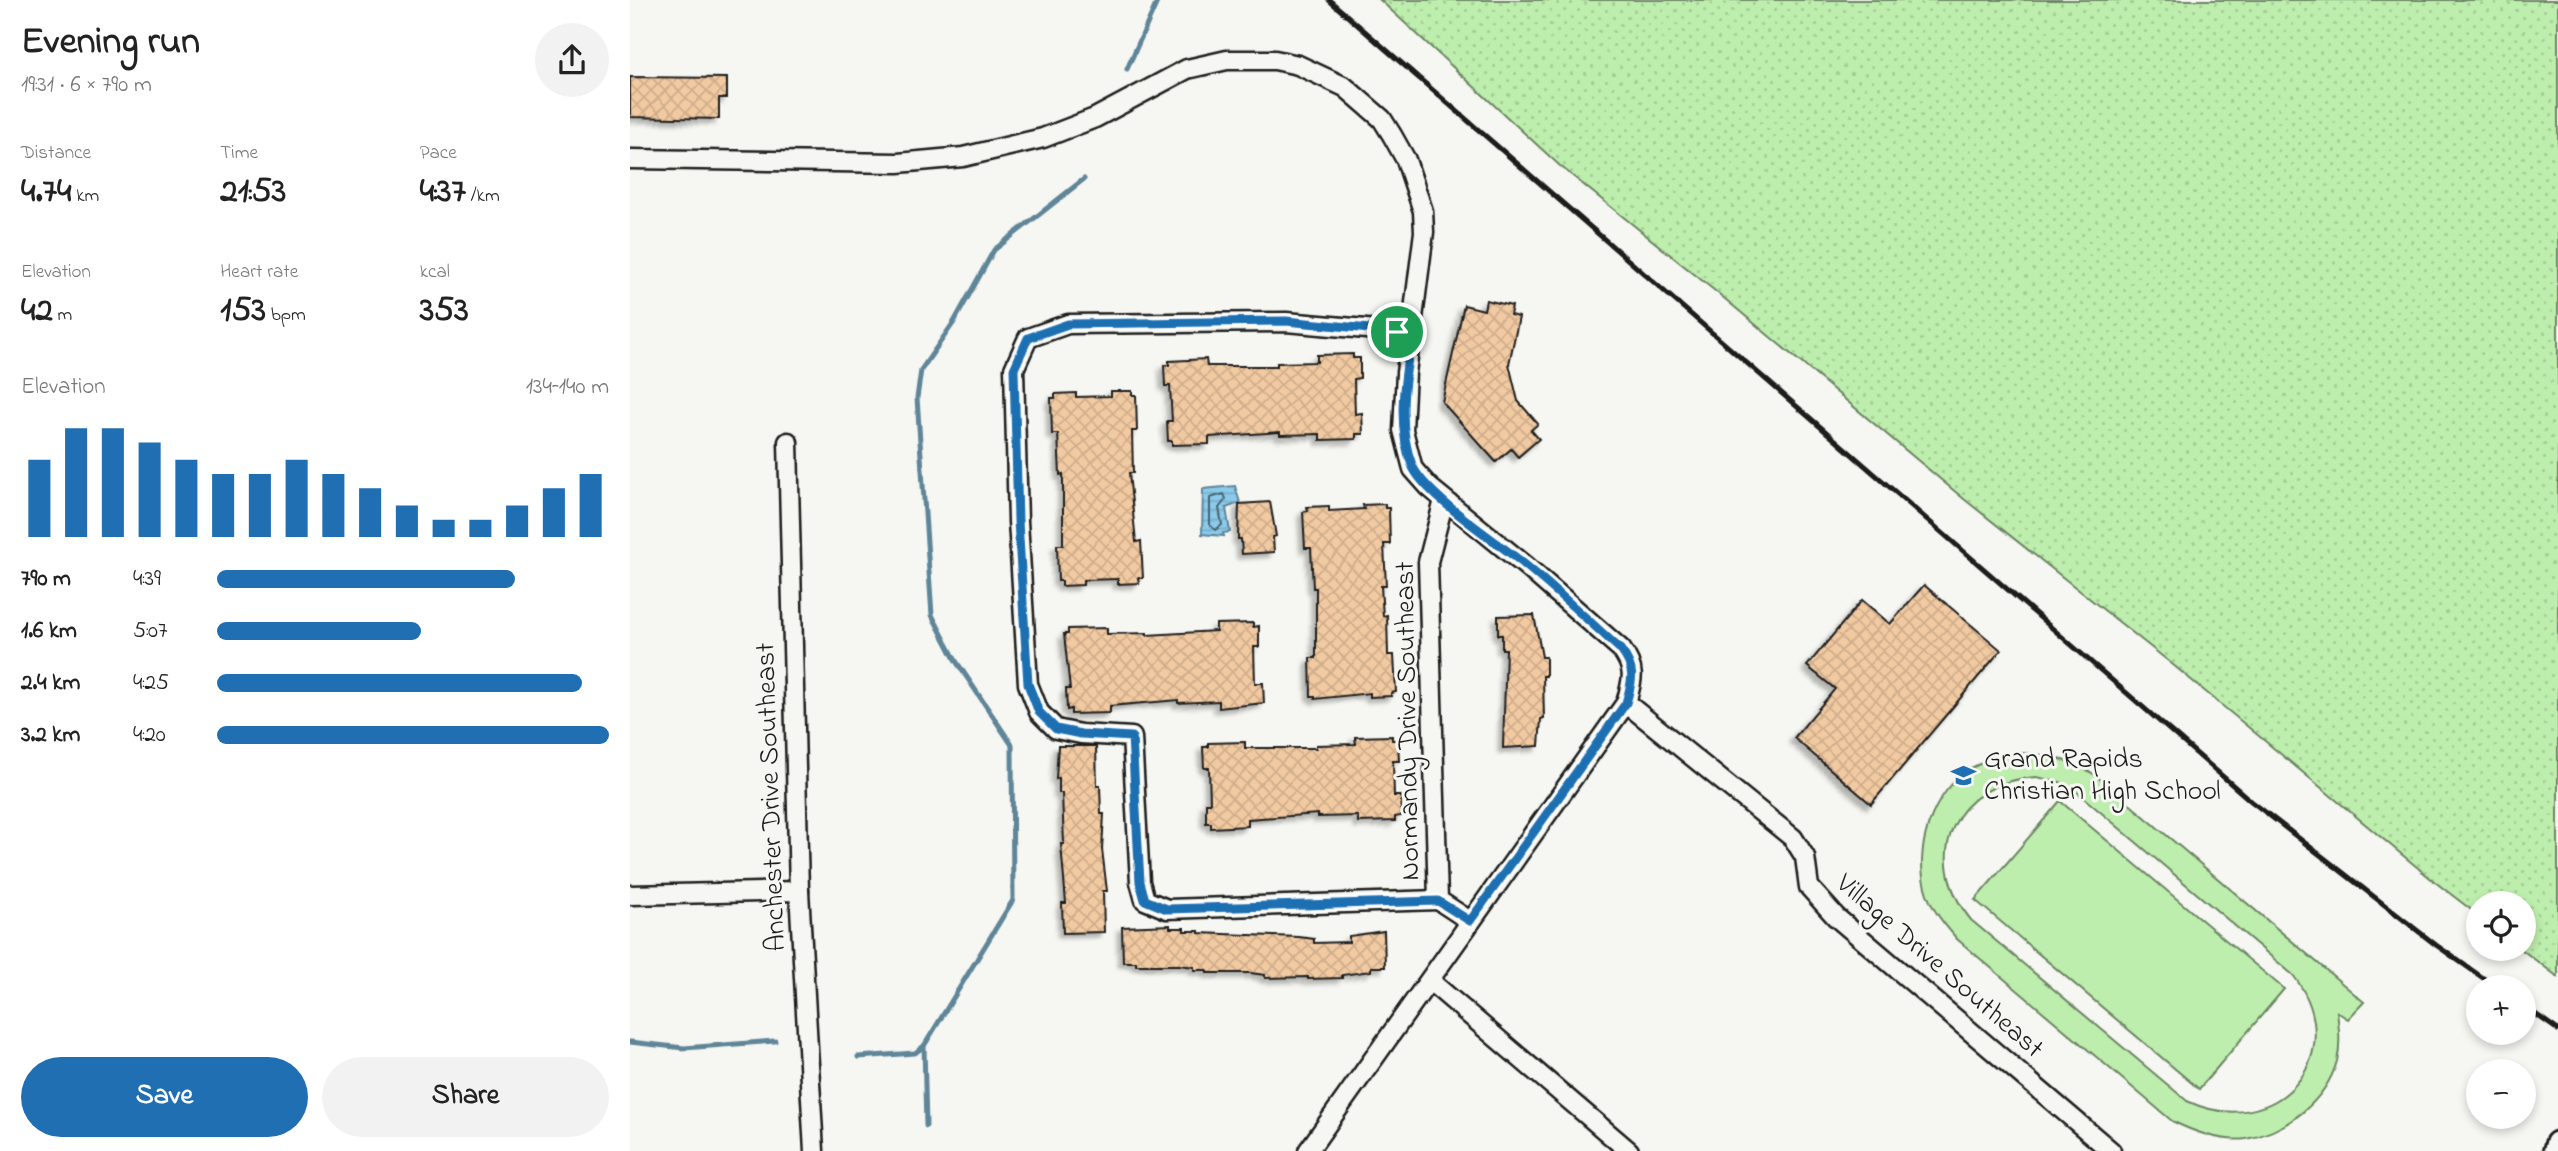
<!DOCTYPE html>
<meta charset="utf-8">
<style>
:root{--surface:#fff;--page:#f2f2f2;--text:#222;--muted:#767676;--accent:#1f6fb2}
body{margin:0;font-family:"Indie Flower",sans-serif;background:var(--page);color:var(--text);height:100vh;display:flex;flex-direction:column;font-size:26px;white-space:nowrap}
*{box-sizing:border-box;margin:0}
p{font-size:23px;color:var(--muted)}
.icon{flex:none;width:38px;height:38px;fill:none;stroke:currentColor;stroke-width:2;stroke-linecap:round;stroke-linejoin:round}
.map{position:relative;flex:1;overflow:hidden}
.side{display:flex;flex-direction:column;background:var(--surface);width:630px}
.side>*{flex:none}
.buttons{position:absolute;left:1836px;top:891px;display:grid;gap:14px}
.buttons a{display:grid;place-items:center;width:70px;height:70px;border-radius:50%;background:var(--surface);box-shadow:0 4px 10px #0003;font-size:35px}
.pin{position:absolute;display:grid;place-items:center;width:60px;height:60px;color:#fff;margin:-30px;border:4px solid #fff;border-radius:50%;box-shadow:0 2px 7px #0007}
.round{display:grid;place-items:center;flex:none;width:74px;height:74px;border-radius:37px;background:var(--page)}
.overview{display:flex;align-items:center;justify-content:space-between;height:119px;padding:0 21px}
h1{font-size:38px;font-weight:800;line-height:52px}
.figures{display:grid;grid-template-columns:repeat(3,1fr);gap:10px;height:119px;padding:7px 21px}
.figures div{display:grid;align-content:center}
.figures b{font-size:35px;font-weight:800}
.figures small{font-size:19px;font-weight:400}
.figures p{font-size:19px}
.chart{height:196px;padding:14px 21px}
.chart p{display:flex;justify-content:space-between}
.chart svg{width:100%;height:126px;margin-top:7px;stroke:var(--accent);stroke-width:6}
.primary-button{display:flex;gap:14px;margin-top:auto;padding:14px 21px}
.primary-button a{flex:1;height:80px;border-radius:42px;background:var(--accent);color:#fff;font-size:28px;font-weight:800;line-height:80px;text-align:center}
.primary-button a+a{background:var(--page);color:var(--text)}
ul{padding:0 21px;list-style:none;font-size:23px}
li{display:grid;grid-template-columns:112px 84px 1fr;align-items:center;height:52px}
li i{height:18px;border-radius:9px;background:var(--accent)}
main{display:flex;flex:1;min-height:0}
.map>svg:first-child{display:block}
.grass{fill:url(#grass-dots);stroke:#6c8564;stroke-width:2}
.pitch{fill:#bdeead;stroke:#6c8564;stroke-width:2;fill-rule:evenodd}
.water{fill:url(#water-rules);stroke:#5e8598;stroke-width:2}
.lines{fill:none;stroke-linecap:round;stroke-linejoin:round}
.shore{stroke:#48626f;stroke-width:2}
.stream{stroke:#5e8598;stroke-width:5}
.building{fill:url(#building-cross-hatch);stroke:#1c1c1c;stroke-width:2;filter:url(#shadow)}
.minor-casing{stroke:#1c1c1c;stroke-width:23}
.secondary-casing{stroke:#1c1c1c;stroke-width:30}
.minor{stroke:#f6f6f2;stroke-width:18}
.secondary{stroke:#f6f6f2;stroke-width:24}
.rail{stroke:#1c1c1c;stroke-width:5}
.route-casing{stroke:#fff;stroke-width:14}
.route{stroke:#1f6fb2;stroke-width:9}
.labels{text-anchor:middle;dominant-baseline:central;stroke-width:6;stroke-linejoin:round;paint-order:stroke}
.street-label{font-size:28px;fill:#1c1c1c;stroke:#f6f6f2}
.poi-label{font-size:28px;fill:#1c1c1c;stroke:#f6f6f2;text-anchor:start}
</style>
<main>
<section class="side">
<div class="overview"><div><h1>Evening run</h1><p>19:31 · 6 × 790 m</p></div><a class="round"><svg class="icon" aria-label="share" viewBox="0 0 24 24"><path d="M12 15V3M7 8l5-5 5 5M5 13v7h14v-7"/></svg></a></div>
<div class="figures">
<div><p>Distance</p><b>4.74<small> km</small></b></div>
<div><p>Time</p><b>21:53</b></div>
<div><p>Pace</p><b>4:37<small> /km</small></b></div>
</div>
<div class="figures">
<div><p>Elevation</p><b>42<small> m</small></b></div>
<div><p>Heart rate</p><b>153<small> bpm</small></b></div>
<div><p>kcal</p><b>353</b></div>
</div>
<div class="chart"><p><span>Elevation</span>134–140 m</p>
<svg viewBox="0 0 160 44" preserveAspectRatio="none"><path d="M5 44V17M15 44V6M25 44V6M35 44V11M45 44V17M55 44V22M65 44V22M75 44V17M85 44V22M95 44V27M105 44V33M115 44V38M125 44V38M135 44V33M145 44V27M155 44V22"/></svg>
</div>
<ul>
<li><b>790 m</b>4:39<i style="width:76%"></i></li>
<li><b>1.6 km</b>5:07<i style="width:52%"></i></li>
<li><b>2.4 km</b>4:25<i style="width:93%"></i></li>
<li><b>3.2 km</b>4:20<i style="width:100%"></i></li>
</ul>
<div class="primary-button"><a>Save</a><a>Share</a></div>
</section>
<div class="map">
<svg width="1928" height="1151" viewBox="0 0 1928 1151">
<defs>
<pattern id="grass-dots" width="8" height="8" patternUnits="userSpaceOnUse" patternTransform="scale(1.75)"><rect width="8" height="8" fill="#bdeead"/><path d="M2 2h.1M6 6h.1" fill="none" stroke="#a2cc94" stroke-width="1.8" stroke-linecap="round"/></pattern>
<pattern id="water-rules" width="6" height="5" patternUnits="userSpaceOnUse" patternTransform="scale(1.75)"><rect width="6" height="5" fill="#8acbeb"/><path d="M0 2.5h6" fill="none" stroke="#76aec9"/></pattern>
<pattern id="building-cross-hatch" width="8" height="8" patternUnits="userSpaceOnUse" patternTransform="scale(1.75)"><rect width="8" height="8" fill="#f2caa2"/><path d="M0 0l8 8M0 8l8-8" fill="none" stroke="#cfad8b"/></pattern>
<filter id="shadow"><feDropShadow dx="-4.5" dy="4.5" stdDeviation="2" flood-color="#0004"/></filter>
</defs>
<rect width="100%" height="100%" fill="#f6f6f2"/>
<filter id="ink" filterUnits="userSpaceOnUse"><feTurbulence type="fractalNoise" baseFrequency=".0143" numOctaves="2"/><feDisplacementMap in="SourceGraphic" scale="14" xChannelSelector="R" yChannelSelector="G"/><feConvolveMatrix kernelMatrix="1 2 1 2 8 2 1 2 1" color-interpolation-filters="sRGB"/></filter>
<g filter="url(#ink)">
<polygon class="grass" points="750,0 1928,0 1928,977 1891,949 1894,903 1848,903 1848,915 1805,882 1542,664 1334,499 1095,299 929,165"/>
<g class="pitch">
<path d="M1393,753C1420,754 1440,761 1464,774L1734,1002L1718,1019L1707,1012C1709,1028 1711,1045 1707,1061C1696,1101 1656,1132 1616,1139C1591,1142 1564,1132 1542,1121L1327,939C1315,925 1303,911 1297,894C1282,851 1302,792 1341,768C1358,759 1374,756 1393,753ZM1406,777L1430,782L1448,793L1663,975C1724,1054 1647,1143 1557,1101L1341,920C1289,856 1325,782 1406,777Z"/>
<polygon points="1430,801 1654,989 1569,1089 1345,900"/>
</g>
<polygon class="water" points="605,486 610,503 596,508 600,532 593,533 594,536 572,534 573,489"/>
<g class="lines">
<polygon class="shore" points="594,494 596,499 589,508 592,525 585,530 580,525 580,498"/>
<g class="stream">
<polyline points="497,69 528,0"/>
<polyline points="0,1042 54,1048 145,1041"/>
<polyline points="228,1057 285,1053 294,1046"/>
<polyline points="296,1126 294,1046 383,900 382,745 326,661 302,615 287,398 291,370 324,322 364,250 454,179"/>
</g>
</g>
<g class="building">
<polygon points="0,77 97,78 97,98 89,98 89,119 0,117"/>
<polygon points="856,300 882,306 880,315 889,317 879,364 888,401 908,424 901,430 909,439 888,457 881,449 866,462 812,402 834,305 854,310"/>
<polygon points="723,354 723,358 730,358 730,378 724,379 725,414 732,413 733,434 726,434 726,439 690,440 690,434 650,435 650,432 579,437 579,444 542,445 542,441 538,441 537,421 542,421 540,386 535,386 534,365 539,365 539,361 576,359 577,366 647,366 647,363 687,362 687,355"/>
<polygon points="481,391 502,391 502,395 506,395 507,431 502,431 503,473 499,473 506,542 511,541 513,578 508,578 509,583 488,584 488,579 453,580 453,585 432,586 432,581 428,581 427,545 433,545 433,474 430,475 428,434 422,434 421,398 425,398 425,394 446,393 446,397 481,396"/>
<polygon points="640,502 646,536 643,537 644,552 612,554 611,539 608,539 609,504"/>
<polygon points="755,504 755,508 759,508 760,544 754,544 756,586 751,586 753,616 757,615 758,655 764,655 766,692 761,693 761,696 740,697 740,693 685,699 685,696 681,696 680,658 686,658 686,588 683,588 681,548 675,548 673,512 678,511 677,507 699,506 699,511 734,509 733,505"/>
<polygon points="1294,585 1371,650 1241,804 1164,738 1205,689 1177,666 1232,600 1260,624"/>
<polygon points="904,615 912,657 916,657 916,676 913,676 914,718 911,719 909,746 873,748 876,649 872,649 872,635 868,635 868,616"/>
<polygon points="623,623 623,627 629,626 629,647 624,647 625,683 633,683 634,703 589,708 589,701 548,703 548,700 480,706 480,713 441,714 441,709 437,710 436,689 440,689 434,634 438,634 438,629 477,628 477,634 517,633 517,635 586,631 586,624"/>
<polygon points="762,736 762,740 768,740 769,761 763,761 764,796 771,796 771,816 765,817 765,821 728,822 728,816 688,817 688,814 618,819 618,826 581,828 581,823 576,823 576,803 580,803 579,768 574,768 573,747 578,747 578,743 615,742 615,748 686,748 686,745 726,744 725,737"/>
<polygon points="428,746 466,746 467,786 470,786 471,814 474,814 472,849 477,891 473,891 474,932 433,933 432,903 436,903 431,844 434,844 432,793 429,793 429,778 426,779"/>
<polygon points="540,925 540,928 554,928 554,931 569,931 569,933 669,937 684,939 684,943 719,942 719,936 754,931 755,967 741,967 741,971 712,975 712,978 678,979 678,977 635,978 635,975 620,973 577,973 577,970 564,970 564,967 549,965 506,965 506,962 493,962 492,927"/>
</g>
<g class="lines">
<defs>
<g id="minor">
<path d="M0,159L268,163L333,157L413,138L465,118L557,69L597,60H645L668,65L715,87L752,119L762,135L776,160L793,211L794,232L776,373L773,430L783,469L799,487L896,566L991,649C1006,669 1003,679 996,703L678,1151"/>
<polyline points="782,333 656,322 438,324 398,338 384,369 388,521 398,684 409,712 426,729 451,734 502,737 510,882 515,900 537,909 808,900"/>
<polyline points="158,442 169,891 184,1151"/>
<polyline points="814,500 798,562 808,900 840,921"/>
<polyline points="996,703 1163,838 1175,857 1179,887 1206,917 1481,1151"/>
<polyline points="0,895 169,891"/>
<polyline points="800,981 999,1151"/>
</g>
<polyline id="secondary" points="1926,1151 1928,1144"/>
</defs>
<use href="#minor" class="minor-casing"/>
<use href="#secondary" class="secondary-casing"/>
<use href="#minor" class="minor"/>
<use href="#secondary" class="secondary"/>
<g class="rail">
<polyline points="699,0 1621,801 1806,945 1866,987"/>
<polyline points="1894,1006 1928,1030"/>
</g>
</g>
</g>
<g class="lines" filter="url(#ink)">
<defs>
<path id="route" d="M656,321L782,333C775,375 766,424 782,465C794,495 868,542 894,564C927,591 959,621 990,649C1006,669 1003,679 996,703L840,921L808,901L537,909L515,900L510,882L502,737L451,734L426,729L409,712L398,684L388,521L384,369L398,338L438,324Z"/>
</defs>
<use href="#route" class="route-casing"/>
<use href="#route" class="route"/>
</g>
<defs>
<symbol id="school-bare" viewBox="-9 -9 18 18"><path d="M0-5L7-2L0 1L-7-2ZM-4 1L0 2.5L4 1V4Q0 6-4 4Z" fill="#1f6fb2" stroke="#f6f6f2" stroke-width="2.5" paint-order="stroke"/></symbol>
</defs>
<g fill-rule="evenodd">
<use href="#school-bare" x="1316" y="758" width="35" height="35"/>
</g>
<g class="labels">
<g class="street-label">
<text transform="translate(779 721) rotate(-91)">Normandy Drive Southeast</text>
<text transform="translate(142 797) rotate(-92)">Anchester Drive Southeast</text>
<text transform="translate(1309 967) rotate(41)">Village Drive Southeast</text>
</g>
<g class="poi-label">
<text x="1354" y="760">Grand Rapids<tspan x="1354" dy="32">Christian High School</tspan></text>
</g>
</g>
</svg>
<div class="buttons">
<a><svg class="icon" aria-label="locate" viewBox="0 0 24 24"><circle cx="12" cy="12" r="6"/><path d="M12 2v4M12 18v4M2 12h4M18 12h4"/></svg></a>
<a>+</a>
<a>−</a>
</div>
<div class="pin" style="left:767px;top:332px;background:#1e9e55"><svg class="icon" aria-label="arrive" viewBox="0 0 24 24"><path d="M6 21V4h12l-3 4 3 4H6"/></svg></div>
</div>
</main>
